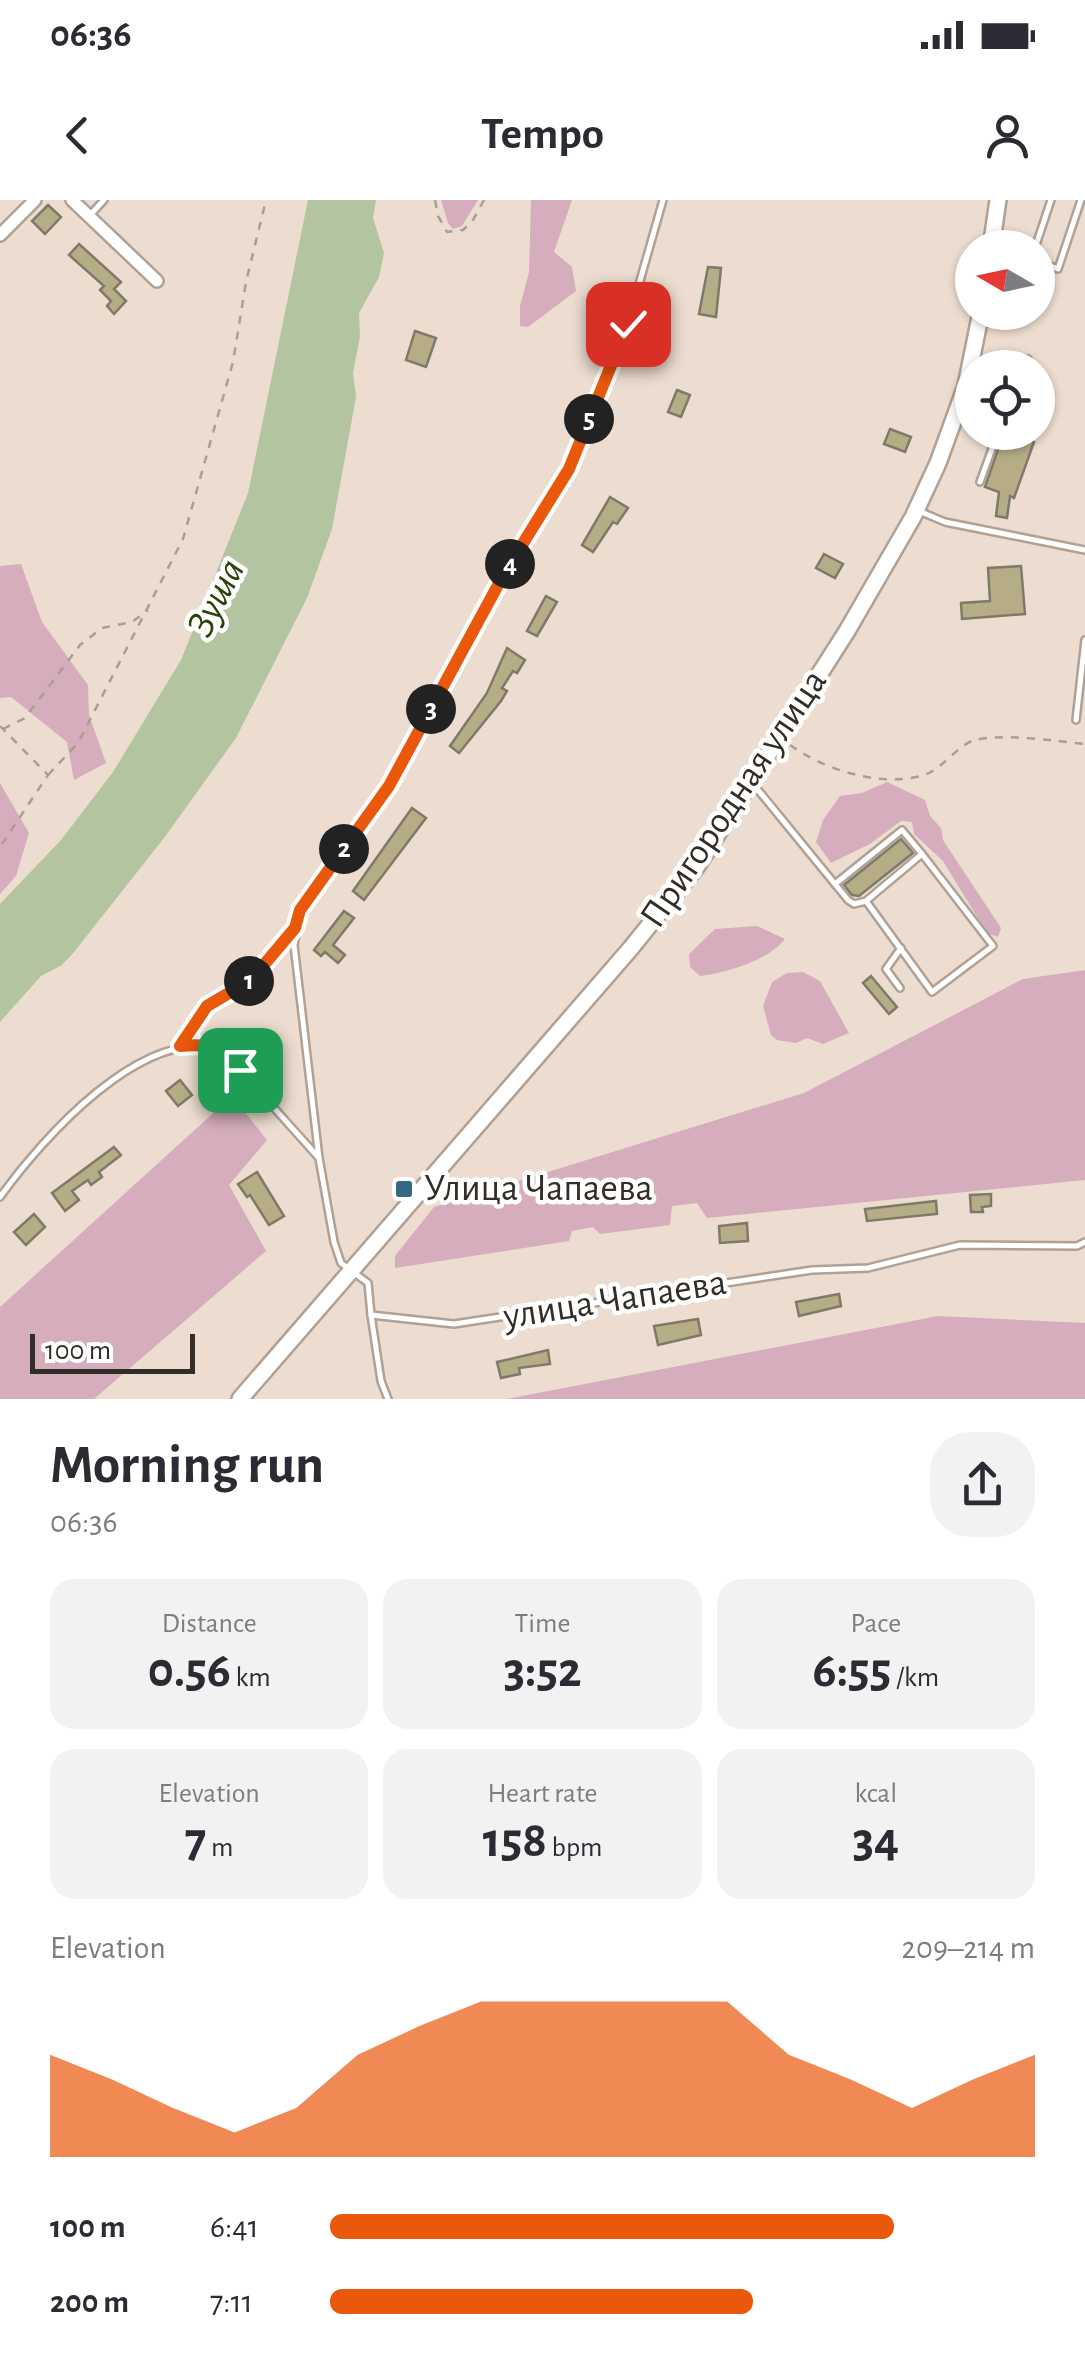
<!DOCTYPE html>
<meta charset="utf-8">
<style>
:root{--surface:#fff;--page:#f2f2f3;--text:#2b2b33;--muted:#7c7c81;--accent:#ea580c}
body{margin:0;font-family:"Alegreya Sans",sans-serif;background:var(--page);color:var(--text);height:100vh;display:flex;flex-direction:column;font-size:38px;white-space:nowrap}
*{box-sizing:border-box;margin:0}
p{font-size:32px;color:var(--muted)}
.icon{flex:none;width:55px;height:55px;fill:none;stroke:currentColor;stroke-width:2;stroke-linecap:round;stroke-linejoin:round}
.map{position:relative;height:1199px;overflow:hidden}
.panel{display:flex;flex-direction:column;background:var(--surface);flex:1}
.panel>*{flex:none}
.needle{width:65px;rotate:279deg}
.controls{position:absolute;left:955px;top:30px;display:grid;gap:20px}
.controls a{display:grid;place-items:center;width:100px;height:100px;border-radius:50%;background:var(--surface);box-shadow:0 2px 8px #0004;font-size:50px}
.scale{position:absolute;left:30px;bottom:25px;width:165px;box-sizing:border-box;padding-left:10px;border:5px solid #332d28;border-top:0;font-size:28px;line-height:35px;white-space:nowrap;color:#332d28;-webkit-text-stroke:8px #fff;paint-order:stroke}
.pin{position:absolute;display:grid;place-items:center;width:85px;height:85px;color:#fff;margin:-42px;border-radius:20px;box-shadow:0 5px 15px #0006}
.km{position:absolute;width:50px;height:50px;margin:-25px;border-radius:50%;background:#222;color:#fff;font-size:28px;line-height:50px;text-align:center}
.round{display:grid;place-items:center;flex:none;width:105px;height:105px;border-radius:40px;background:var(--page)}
.overview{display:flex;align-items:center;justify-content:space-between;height:170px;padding:0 50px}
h1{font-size:55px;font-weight:700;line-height:75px}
.figures{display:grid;grid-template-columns:repeat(3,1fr);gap:15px;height:170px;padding:10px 50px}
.figures div{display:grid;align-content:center;border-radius:25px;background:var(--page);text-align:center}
.figures b{font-size:50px;font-weight:700}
.figures small{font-size:28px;font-weight:400}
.figures p{font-size:28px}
.chart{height:280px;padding:20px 50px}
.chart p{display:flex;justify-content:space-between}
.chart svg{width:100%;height:180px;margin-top:10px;fill:var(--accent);opacity:.7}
ul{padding:0 50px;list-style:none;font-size:32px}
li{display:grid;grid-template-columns:160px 120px 1fr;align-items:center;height:75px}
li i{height:25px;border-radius:12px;background:var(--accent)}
.status{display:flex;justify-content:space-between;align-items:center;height:70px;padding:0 50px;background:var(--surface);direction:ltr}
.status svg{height:28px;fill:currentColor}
header{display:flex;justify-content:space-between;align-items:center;height:130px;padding:0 50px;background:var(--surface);font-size:45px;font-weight:700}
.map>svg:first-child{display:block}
.green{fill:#d5adbd}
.water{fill:#b2c5a0}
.building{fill:#b6ac85;stroke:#7e7a6a;stroke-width:2.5}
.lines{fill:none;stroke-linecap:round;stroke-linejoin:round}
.lane-casing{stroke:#b0a194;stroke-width:10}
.street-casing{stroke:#b0a194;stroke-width:16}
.secondary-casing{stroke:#b0a194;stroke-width:20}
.path{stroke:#aa9e94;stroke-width:2.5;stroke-dasharray:8 8;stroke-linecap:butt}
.lane{stroke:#fff;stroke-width:5}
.street{stroke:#fff;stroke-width:11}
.secondary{stroke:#fff;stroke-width:15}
.route-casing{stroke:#fff;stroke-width:20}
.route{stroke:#ea580c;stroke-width:12}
.poi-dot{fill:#346884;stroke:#fff;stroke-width:4}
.labels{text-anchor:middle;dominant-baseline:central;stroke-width:9;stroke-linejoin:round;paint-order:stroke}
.street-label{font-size:38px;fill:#332d28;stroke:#fff}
.poi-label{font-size:38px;fill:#332d28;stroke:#fff;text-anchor:start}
.water-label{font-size:40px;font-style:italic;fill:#2c440c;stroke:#fff}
</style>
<div class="status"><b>06:36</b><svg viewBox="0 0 49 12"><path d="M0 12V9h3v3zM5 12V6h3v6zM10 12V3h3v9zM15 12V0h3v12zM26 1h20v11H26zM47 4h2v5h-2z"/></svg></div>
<header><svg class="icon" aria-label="back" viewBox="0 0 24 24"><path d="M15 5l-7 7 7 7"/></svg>Tempo<svg class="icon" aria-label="person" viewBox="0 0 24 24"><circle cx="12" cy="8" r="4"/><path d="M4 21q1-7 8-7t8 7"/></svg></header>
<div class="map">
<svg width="1085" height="1199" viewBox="0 0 1085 1199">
<rect width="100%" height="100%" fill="#edddd0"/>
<g class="green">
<polygon points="441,0 478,0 462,26 453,29 448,23"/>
<polygon points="531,0 572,0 554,52 572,67 576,91 528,127 520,126 520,106 529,72"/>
<polygon points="21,364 42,422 88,485 89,515 106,563 74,580 67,542 11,497 0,498 0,366"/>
<polygon points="887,582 925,600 930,616 941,628 943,640 1001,728 998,737 987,733 943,661 914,634 912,622 901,621 870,644 831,663 816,642 823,620 840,596 862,593"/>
<polygon points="0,583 29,633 16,676 0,694"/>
<path d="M757,726L785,739C769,760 727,773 700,776L690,767L689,754L715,729Z"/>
<polygon points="1085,770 1085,980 707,1018 697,1003 672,1006 670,1025 600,1034 593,1027 572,1031 569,1041 395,1068 395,1056 434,1007 804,893 1023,779"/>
<polygon points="803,772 820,781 849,833 823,844 807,838 796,843 777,840 771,835 763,806 772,782 787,773"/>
<polygon points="232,896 267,940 229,985 266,1051 94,1199 0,1199 0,1107"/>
<polygon points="938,1116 1085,1123 1085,1199 507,1199"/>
</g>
<polygon class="water" points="308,0 376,0 373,18 384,53 379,77 359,113 360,137 353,173 356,197 332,329 307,398 236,538 164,638 74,752 62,765 41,776 0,822 0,704 61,640 113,572 181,460 248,293"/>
<g class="building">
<polygon points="48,5 61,17 45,34 32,21"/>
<polygon points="79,44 121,82 114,89 126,101 114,114 107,106 111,101 100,90 104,86 69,55"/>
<polygon points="708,67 721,68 716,117 699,114"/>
<polygon points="415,131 436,138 426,167 406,160"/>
<polygon points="677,190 690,195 681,217 668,212"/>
<polygon points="890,229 911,237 905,252 884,244"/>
<polygon points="1009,232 1034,242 1014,298 1010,296 1007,318 996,316 999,292 985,287 1004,232"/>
<polygon points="610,297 628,308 617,324 613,322 593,352 582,345"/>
<polygon points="824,354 843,364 835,378 816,368"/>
<polygon points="1021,366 1025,414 962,419 961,403 990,401 988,368"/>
<polygon points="546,396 557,402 537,436 527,431"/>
<polygon points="507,448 525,460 517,473 513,471 502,488 507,491 501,501 459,553 450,546 487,493"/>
<polygon points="412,608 426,618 364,700 353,691"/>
<polygon points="901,639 913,653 859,696 852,695 844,685"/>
<polygon points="344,711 354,718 333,745 345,755 338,763 325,752 321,756 314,750"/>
<polygon points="871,776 897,807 889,814 863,783"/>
<polygon points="218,874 231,891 218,901 205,884"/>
<polygon points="180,880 192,895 178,906 166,891"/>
<polygon points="114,947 121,955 99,972 102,977 91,985 88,980 72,991 79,1000 65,1011 52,993"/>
<polygon points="257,972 284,1016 269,1025 250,995 247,997 238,984"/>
<polygon points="991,994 991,1006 982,1007 983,1012 971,1012 970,995"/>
<polygon points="936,1001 937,1014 867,1021 865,1009"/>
<polygon points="34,1014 45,1027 26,1045 14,1032"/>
<polygon points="747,1023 748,1041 720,1043 719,1026"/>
<polygon points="839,1094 841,1106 799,1116 796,1102"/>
<polygon points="698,1119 701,1135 658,1145 654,1126"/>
<polygon points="548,1150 550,1164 519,1168 520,1174 501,1178 497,1162"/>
</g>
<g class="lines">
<defs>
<g id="lane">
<polyline points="663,0 628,123 569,269 504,374 389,585 300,710 294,745 319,958 334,1042 341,1063 368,1083 371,1115 454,1124 812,1070 868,1068 960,1045 1077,1046 1085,1042"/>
<polyline points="91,14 104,0"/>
<polyline points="1035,48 1051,0"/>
<polyline points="1038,61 1058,69 1081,0"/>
<polyline points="1025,168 1028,159"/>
<polyline points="980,282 998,232"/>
<polyline points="919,311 945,322 1085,350"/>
<polyline points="1076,520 1085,440"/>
<polyline points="754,585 848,700 854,704 866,701 932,792 993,746 922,654 866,701"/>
<polyline points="835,684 902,630 922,654"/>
<polyline points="900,788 886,769 901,748"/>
<path d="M0,997C42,939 143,824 222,850L319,958"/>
<polyline points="371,1115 381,1181 388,1199"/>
</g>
<g id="street">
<polyline points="72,0 157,81"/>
<polyline points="0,35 35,0"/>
</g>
<g id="secondary">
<polyline points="991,48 998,0"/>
<polyline points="240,1199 631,748 697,666 847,431 913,317 938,263 966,186 981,112"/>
</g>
</defs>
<use href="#lane" class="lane-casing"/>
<use href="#street" class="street-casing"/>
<use href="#secondary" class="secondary-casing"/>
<g class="path">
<polyline points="435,0 438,16 447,32 463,30 473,20 484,0"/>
<polyline points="0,526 48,575 0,647"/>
<polyline points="3,529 25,518 80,445 102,428 132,422 148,410"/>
<path d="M790,545C825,570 881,588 924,575C943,569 957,545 975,540C1004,533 1055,541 1085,544"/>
<polyline points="48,575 78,543 183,339 233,162 246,82 266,0"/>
<polyline points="184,840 207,806 251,780 286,738"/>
</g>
<use href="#lane" class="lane"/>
<use href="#street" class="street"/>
<use href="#secondary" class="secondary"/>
</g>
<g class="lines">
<defs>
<path id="route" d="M240,870C219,846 212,843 180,846L207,806L251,780L295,728L300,710L389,586L504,374L569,269L628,124"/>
</defs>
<use href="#route" class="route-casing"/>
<use href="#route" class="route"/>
</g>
<rect class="poi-dot" x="394" y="979" width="20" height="20" rx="5"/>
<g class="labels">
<g class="street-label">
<text transform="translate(734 599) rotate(-56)">Пригородная улица</text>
<text transform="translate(615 1100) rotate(-9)">улица Чапаева</text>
</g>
<g class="poi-label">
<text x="424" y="989">Улица Чапаева</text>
</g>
<g class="water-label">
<text transform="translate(216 398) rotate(-63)">Зуша</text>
</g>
</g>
</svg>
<div class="controls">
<a><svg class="needle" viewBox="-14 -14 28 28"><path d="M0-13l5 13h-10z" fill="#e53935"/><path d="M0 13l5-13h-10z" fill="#7c7c81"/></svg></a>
<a><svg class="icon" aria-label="locate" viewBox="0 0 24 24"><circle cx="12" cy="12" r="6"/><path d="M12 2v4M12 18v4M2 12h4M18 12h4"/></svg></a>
</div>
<div class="scale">100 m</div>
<div class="pin" style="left:240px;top:870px;background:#1e9e55"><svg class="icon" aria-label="arrive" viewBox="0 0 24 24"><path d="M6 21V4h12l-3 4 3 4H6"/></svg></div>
<div class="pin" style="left:628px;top:124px;background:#d93025"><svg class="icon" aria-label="check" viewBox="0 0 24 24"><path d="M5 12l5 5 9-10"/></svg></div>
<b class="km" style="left:249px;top:781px">1</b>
<b class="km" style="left:344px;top:649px">2</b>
<b class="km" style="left:431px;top:509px">3</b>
<b class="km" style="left:510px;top:364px">4</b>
<b class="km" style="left:589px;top:219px">5</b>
</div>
<section class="panel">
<div class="overview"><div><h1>Morning run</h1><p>06:36</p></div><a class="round"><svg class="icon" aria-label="share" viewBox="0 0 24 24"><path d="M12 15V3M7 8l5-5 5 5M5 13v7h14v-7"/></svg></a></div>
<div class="figures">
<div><p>Distance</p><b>0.56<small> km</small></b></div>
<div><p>Time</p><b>3:52</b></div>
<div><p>Pace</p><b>6:55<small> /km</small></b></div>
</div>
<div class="figures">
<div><p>Elevation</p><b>7<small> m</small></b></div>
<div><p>Heart rate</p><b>158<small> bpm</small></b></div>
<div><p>kcal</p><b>34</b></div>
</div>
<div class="chart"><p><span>Elevation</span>209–214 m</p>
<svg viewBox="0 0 160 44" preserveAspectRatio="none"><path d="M0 44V19L10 25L20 32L30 38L40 32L50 19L60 12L70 6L80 6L90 6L100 6L110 6L120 19L130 25L140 32L150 25L160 19V44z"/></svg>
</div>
<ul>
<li><b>100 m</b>6:41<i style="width:80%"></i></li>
<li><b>200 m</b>7:11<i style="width:60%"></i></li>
</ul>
</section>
